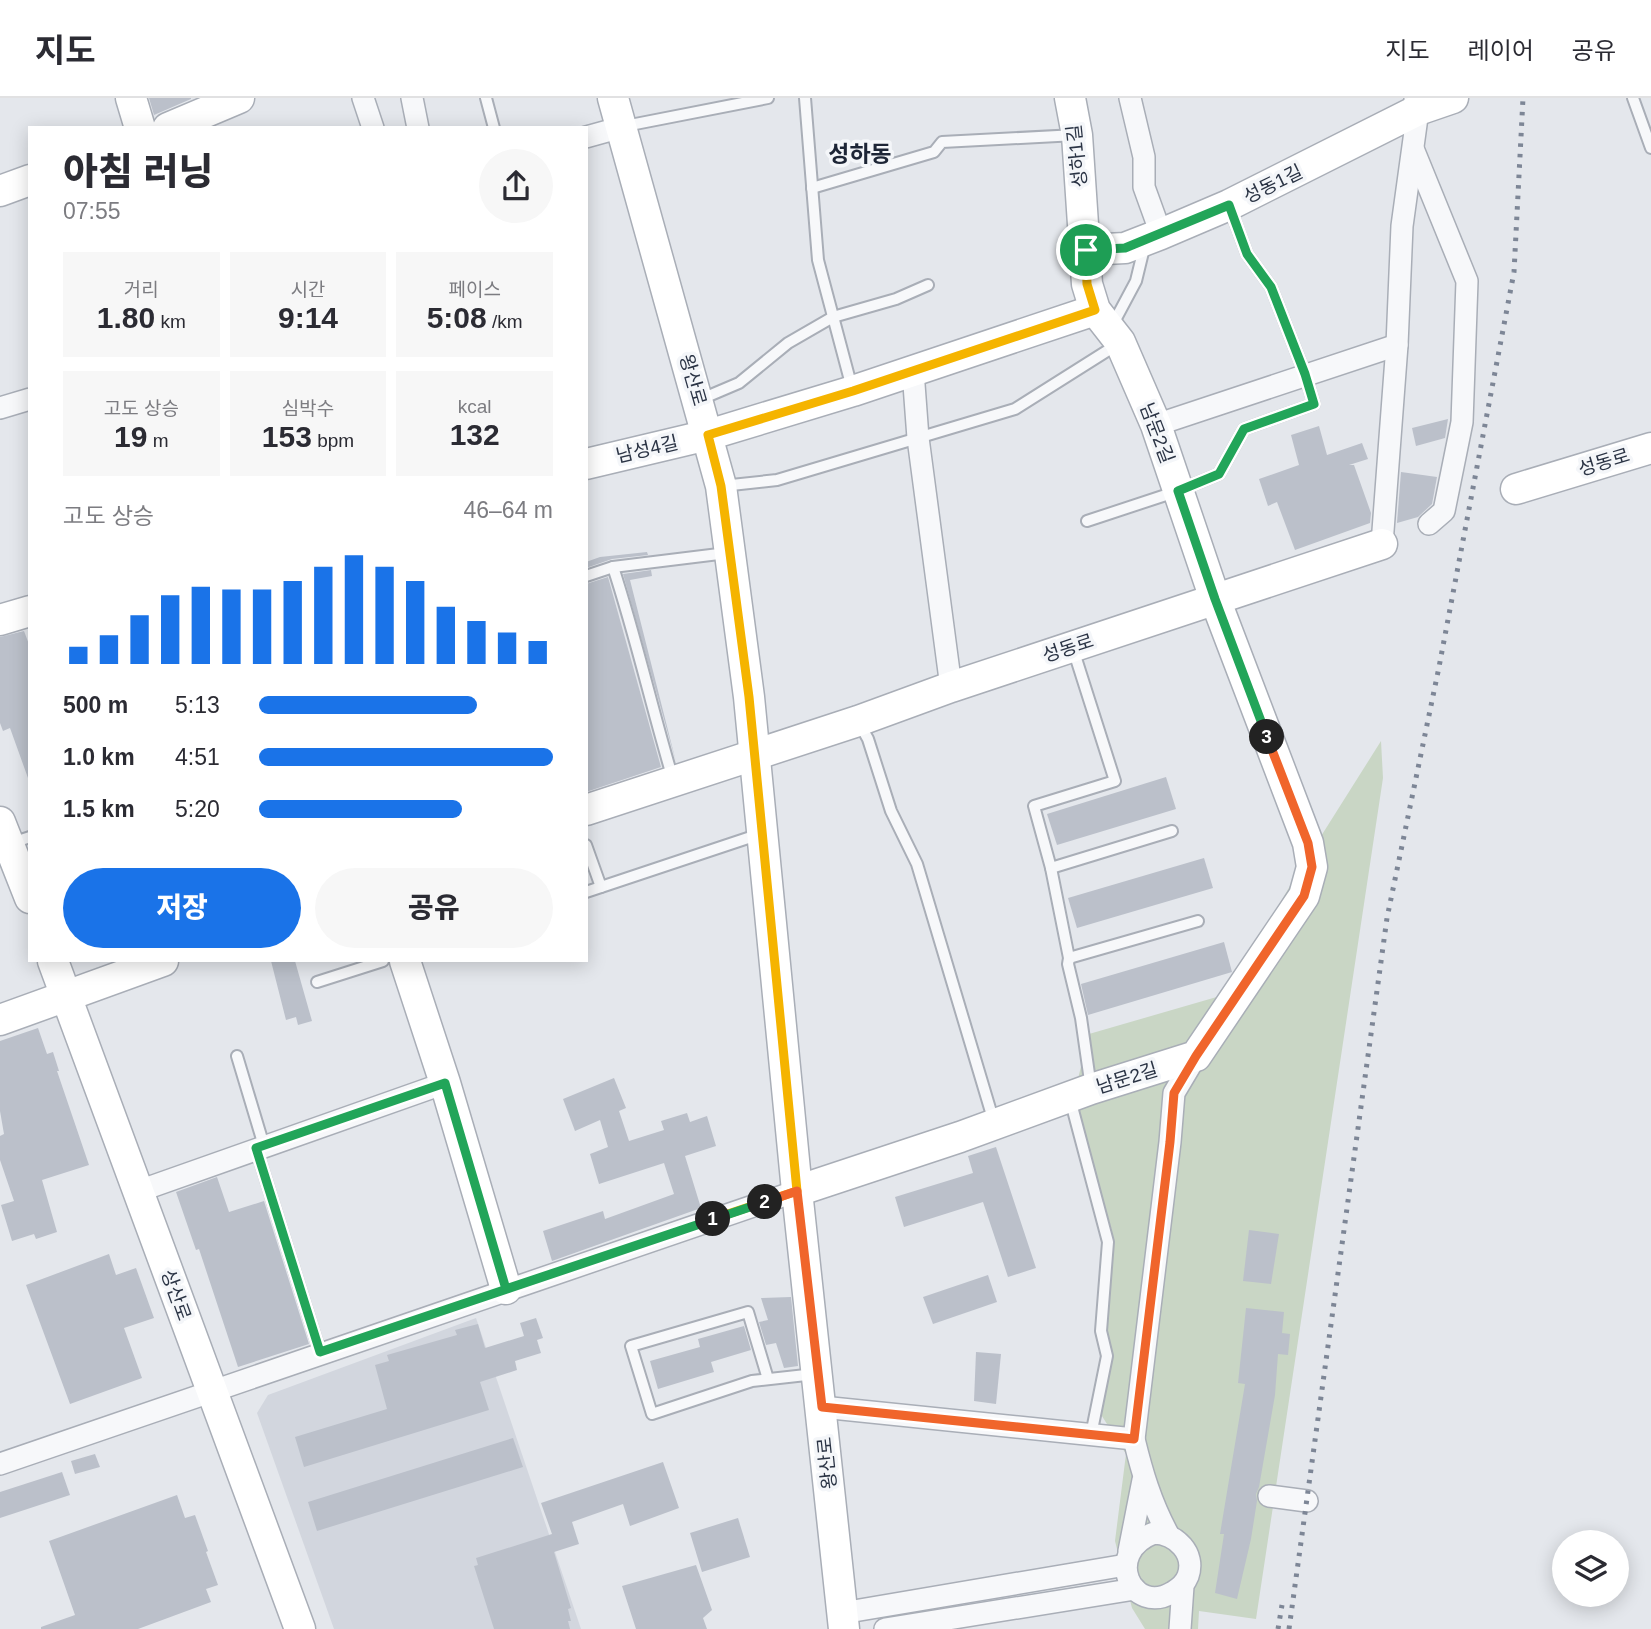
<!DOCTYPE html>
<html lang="ko">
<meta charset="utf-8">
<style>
:root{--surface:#fff;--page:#f7f7f7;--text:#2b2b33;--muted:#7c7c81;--line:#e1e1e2;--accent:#1a73e8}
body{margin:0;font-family:Helvetica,"Noto Sans KR",sans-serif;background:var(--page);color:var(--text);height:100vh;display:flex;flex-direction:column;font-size:26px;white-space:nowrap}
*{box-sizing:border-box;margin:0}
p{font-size:23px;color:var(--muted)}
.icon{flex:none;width:38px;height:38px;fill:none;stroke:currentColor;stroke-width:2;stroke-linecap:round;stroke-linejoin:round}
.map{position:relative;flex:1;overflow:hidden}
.sheet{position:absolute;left:28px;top:28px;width:560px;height:836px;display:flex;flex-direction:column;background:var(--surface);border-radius:0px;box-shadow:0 4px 18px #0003}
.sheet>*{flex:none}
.tools{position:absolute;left:1552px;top:1432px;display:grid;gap:14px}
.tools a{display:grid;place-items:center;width:77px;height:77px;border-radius:50%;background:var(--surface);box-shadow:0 4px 18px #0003;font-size:35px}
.pin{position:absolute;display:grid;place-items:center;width:60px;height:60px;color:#fff;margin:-30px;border:4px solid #fff;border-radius:50%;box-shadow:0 2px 7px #0007}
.km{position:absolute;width:35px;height:35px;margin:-18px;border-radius:50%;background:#222;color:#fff;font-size:19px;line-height:35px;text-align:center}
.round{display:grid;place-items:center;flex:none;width:74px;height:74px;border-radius:37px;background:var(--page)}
.overview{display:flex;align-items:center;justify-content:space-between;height:119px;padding:0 35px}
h1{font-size:38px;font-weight:800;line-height:52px}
.stats{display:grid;grid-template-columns:repeat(3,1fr);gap:10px;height:119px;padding:7px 35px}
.stats div{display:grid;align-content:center;border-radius:0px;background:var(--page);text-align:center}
.stats b{font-size:30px;font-weight:800}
.stats small{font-size:19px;font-weight:400}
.stats p{font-size:19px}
.chart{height:196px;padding:14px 35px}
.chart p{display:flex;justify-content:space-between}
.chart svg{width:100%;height:126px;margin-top:7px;stroke:var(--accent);stroke-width:6}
.cta{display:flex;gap:14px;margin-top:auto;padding:14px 35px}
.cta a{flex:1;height:80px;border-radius:42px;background:var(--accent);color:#fff;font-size:28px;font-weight:800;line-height:80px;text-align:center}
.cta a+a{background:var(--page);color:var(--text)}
ul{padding:0 35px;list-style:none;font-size:23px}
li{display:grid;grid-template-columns:112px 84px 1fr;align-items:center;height:52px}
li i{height:18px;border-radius:9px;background:var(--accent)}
header{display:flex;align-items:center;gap:42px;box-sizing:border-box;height:98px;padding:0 35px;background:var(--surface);border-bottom:2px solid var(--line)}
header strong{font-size:33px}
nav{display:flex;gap:38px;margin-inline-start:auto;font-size:24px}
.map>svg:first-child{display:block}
.built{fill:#d2d6de}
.green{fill:#c9d6c5}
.building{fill:#bbc0ca}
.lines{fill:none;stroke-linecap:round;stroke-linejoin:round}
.lane-casing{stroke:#a9aeb7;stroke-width:14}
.street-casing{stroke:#a9aeb7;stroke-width:24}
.secondary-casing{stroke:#a9aeb7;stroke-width:33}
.lane{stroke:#f7f8fa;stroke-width:10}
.street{stroke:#f7f8fa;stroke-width:21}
.secondary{stroke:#fff;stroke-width:30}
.rail{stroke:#7d8696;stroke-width:5;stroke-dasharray:3.5 7;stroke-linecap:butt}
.split-1-casing{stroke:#fff;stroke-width:14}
.split-2-casing{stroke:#fff;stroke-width:14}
.split-3-casing{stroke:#fff;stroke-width:14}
.split-4-casing{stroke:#fff;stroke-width:14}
.split-1{stroke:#f5b400;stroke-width:9}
.split-2{stroke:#22a559;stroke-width:9}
.split-3{stroke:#f0652b;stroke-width:9}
.split-4{stroke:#22a559;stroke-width:9}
.labels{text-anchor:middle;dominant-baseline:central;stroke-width:7;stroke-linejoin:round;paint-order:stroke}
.street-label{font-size:19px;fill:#2b3445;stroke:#f4f6f9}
.quarter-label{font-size:23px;font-weight:bold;fill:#1d2536;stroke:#f4f6f9}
</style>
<header>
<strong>지도</strong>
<nav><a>지도</a><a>레이어</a><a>공유</a></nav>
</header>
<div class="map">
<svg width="1651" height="1531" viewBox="0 0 1651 1531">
<rect width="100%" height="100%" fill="#e4e7ec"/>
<polygon class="built" points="476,1220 581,1531 334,1531 257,1315 268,1297"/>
<polygon class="green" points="1381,643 1383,680 1256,1521 1199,1513 1198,1531 1145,1531 1132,1510 1115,1443 1126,1356 1100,1315 1112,1133 1073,1001 1089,936 1227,896 1294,781"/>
<g class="building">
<polygon points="149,0 191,0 191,1 154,17"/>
<polygon points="1448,321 1445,340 1416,348 1412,330"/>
<polygon points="1319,328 1327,357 1362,345 1368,361 1349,367 1354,367 1371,415 1370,425 1295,452 1277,404 1268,408 1259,381 1299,367 1291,337"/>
<polygon points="1401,374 1437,379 1432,406 1418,419 1397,425"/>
<polygon points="647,454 648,457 612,461 586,470 586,464 600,459"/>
<polygon points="651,472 652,478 630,482 676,664 623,476"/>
<polygon points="608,479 661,669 586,694 586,486"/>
<polygon points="24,533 30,549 28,680 10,630 3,633 0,625 0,539"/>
<polygon points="1166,679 1176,711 1057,747 1047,716"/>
<polygon points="1204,760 1213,790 1077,830 1068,800"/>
<polygon points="1224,844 1232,874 1088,917 1081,886"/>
<polygon points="271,863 295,863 312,923 298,927 296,919 286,922"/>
<polygon points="38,930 47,956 53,954 59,973 57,973 89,1067 42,1082 57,1134 36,1141 34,1136 12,1143 1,1107 14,1103 0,1062 0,1038 4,1036 0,1013 0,943"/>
<polygon points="614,980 626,1010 619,1013 629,1043 664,1032 661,1023 687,1015 690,1024 707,1018 716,1048 685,1058 701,1110 552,1163 543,1133 603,1113 605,1121 674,1096 664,1065 599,1086 590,1056 608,1049 600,1022 575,1033 563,1001"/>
<polygon points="996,1049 1036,1170 1008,1179 983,1104 904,1129 895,1099 973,1075 968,1058"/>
<polygon points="217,1079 229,1114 264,1103 309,1246 238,1269 199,1151 196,1152 176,1094"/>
<polygon points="1249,1132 1279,1136 1271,1186 1243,1183"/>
<polygon points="109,1156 116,1177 136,1170 154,1220 124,1230 142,1280 70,1306 26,1187"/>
<polygon points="988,1177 997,1204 933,1226 923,1199"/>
<polygon points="791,1199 798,1268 784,1270 776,1245 766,1247 759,1224 768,1222 761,1200"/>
<polygon points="1246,1210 1284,1214 1282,1235 1290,1236 1288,1257 1278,1256 1275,1297 1259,1389 1256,1396 1257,1403 1251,1441 1237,1501 1215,1495 1224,1436 1220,1436 1245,1286 1238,1285"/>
<polygon points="536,1220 543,1240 537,1242 541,1255 515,1263 517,1272 480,1284 489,1312 304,1369 295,1339 387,1311 375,1267 389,1263 387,1257 457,1237 455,1232 478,1226 485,1250 524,1238 520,1225"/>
<polygon points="744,1228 751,1252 711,1264 714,1274 658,1291 650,1263 700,1249 698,1241"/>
<polygon points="976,1254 1001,1256 996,1306 974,1303"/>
<polygon points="513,1340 523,1369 317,1433 308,1404"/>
<polygon points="95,1356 100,1369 75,1376 71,1363"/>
<polygon points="663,1364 679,1410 630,1428 623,1406 572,1424 579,1446 554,1454 571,1510 568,1511 571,1523 568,1523 570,1531 494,1531 474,1468 478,1467 476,1460 552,1436 541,1405"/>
<polygon points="62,1374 70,1397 0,1420 0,1394"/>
<polygon points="177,1397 185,1420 195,1417 208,1453 206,1454 218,1487 206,1491 211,1504 138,1531 41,1531 41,1529 75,1517 49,1443"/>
<polygon points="738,1420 750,1459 702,1474 690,1435"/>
<polygon points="696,1467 712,1512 703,1520 707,1531 636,1531 622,1488"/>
</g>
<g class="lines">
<defs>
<g id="lane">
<polyline points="486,0 494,30"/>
<polyline points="805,0 818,162 852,290"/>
<polyline points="1633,0 1651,50"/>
<polyline points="625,28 768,0"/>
<polyline points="812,90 934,54 942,44 1076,37"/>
<polyline points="1112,228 1136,183 1145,146"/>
<polyline points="699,302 739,285 788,245 833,219 896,201 928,187"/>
<polyline points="722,388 777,382 1015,311 1118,246"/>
<polyline points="1087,423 1178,393 1219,376 1244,331 1314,306 1305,276 1271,189 1247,156 1230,110"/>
<path d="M613,469C636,539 652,611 673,681"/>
<polyline points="586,478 613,469 727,455"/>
<polyline points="1073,551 1115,683 1034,708 1051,770 1069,860 1068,866 1081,920 1091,990"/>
<polyline points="859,625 868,641 891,713 917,766 994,1024"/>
<polyline points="9,746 30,739"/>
<polyline points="586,747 601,789"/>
<polyline points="1051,770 1172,733"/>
<polyline points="586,794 760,736"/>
<polyline points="1069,860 1198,823"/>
<polyline points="317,884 383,863"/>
<polyline points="237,958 264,1048"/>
<polyline points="1070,1001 1108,1144 1101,1233 1107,1258 1091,1337"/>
<polyline points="256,1050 320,1254"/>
<polyline points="768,1281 748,1214 631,1248 652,1316 752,1283 815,1276"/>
</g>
<g id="street">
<polyline points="363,0 373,30"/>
<polyline points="412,0 418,30"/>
<polyline points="1130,0 1144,59 1144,89 1161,136"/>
<polyline points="586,39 622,29"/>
<polyline points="1414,53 1467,183 1462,324 1444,413 1429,426"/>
<polyline points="913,273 918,340 951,589"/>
<polyline points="0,310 30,301"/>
<polyline points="1156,327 1397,247"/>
<polyline points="1382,446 1397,247 1402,128 1418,12 1415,2"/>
<polyline points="139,1093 445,985"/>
<polyline points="822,1309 1134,1341 1170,1044 1174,995 1196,958"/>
<path d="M1134,1341C1142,1374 1151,1405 1168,1436"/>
<polyline points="0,1366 797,1093"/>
<polyline points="1269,1398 1307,1403"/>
<path d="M1154,1435C1176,1436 1196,1455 1188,1478C1185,1486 1180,1490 1173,1494C1132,1519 1102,1455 1154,1435Z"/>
<polyline points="1129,1453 1143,1382"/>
<polyline points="842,1515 1126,1467"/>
<polyline points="885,1531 1135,1491"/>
<polyline points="1180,1531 1183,1488"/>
</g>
<g id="secondary">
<polyline points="131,0 140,30"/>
<polyline points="613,0 721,388 749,599 797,1093 844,1531"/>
<polyline points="168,30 239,0"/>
<polyline points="0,93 30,82"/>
<polyline points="1086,152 1125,150 1161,136 1229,107 1418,12 1453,0"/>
<polyline points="586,366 708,337 853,293 1095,212"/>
<polyline points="1516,391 1651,350"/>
<polyline points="0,522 30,513"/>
<polyline points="586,712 858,623 951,589 1382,446"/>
<polyline points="0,724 30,800"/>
<polyline points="53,863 300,1531"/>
<polyline points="405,863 445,985 506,1191"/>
<polyline points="0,922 163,863"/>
<polyline points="797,1093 960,1039 1091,991 1196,958 1304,798 1312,769 1308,745 1215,501 1156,327 1120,244 1095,212 1087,186 1077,37 1070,0"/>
</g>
</defs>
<use href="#lane" class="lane-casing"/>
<use href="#street" class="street-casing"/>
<use href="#secondary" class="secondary-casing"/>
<use href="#lane" class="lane"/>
<use href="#street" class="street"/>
<use href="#secondary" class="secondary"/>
<g class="rail">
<polyline points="1278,1531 1282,1507"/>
<polyline points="1289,1531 1387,820 1439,569 1514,174 1523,0"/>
</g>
</g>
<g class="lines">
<defs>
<polyline id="split-1" points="713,1121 797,1093 749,599 721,388 708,337 853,293 1095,212 1087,186 1086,152"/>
<path id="split-2" d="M713,1121L700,1126C573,1169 447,1211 320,1254L256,1050L445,985L506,1191L765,1104"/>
<polyline id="split-3" points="765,1104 797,1093 822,1309 1134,1341 1170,1044 1174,995 1196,958 1304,798 1312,769 1308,745 1267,639"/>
<polyline id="split-4" points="1086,152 1125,150 1229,107 1247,156 1271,189 1305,276 1314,306 1244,331 1219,376 1178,393 1215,501 1267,639"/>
</defs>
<use href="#split-1" class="split-1-casing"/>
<use href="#split-2" class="split-2-casing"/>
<use href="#split-3" class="split-3-casing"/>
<use href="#split-4" class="split-4-casing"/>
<use href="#split-1" class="split-1"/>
<use href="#split-2" class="split-2"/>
<use href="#split-3" class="split-3"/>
<use href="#split-4" class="split-4"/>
</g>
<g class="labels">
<g class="street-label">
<text transform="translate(1077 58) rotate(-96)">성하1길</text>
<text transform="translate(1273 86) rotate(-26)">성동1길</text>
<text transform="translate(693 282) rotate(74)">왕산로</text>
<text transform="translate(1157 335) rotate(69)">남문2길</text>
<text transform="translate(647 351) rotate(-13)">남성4길</text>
<text transform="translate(1604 364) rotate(-17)">성동로</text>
<text transform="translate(1068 550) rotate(-18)">성동로</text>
<text transform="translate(1127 980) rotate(-17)">남문2길</text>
<text transform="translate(176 1197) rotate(70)">상산로</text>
<text transform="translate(827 1365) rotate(-96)">왕산로</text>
</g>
<g class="quarter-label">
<text x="860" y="56">성하동</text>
</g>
</g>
</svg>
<div class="tools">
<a><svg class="icon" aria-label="layers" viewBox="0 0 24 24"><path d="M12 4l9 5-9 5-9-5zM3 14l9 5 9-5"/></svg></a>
</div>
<div class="pin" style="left:1086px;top:152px;background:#1e9e55"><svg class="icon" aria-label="arrive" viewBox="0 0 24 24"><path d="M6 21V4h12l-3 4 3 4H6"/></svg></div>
<b class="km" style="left:713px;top:1121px">1</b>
<b class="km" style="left:765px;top:1104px">2</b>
<b class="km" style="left:1267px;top:639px">3</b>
<section class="sheet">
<div class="overview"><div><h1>아침 러닝</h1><p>07:55</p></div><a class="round"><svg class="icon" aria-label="share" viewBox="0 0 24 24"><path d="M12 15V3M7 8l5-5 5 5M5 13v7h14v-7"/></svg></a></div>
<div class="stats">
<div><p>거리</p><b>1.80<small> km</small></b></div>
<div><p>시간</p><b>9:14</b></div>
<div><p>페이스</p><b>5:08<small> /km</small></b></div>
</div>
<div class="stats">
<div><p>고도 상승</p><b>19<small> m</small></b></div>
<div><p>심박수</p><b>153<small> bpm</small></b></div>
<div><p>kcal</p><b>132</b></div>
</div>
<div class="chart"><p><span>고도 상승</span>46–64 m</p>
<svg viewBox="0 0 160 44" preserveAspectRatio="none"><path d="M5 44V38M15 44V34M25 44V27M35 44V20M45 44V17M55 44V18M65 44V18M75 44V15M85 44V10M95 44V6M105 44V10M115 44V15M125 44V24M135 44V29M145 44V33M155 44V36"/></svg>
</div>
<ul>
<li><b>500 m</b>5:13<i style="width:74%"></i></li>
<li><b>1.0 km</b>4:51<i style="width:100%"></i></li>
<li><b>1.5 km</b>5:20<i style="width:69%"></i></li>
</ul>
<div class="cta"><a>저장</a><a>공유</a></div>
</section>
</div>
